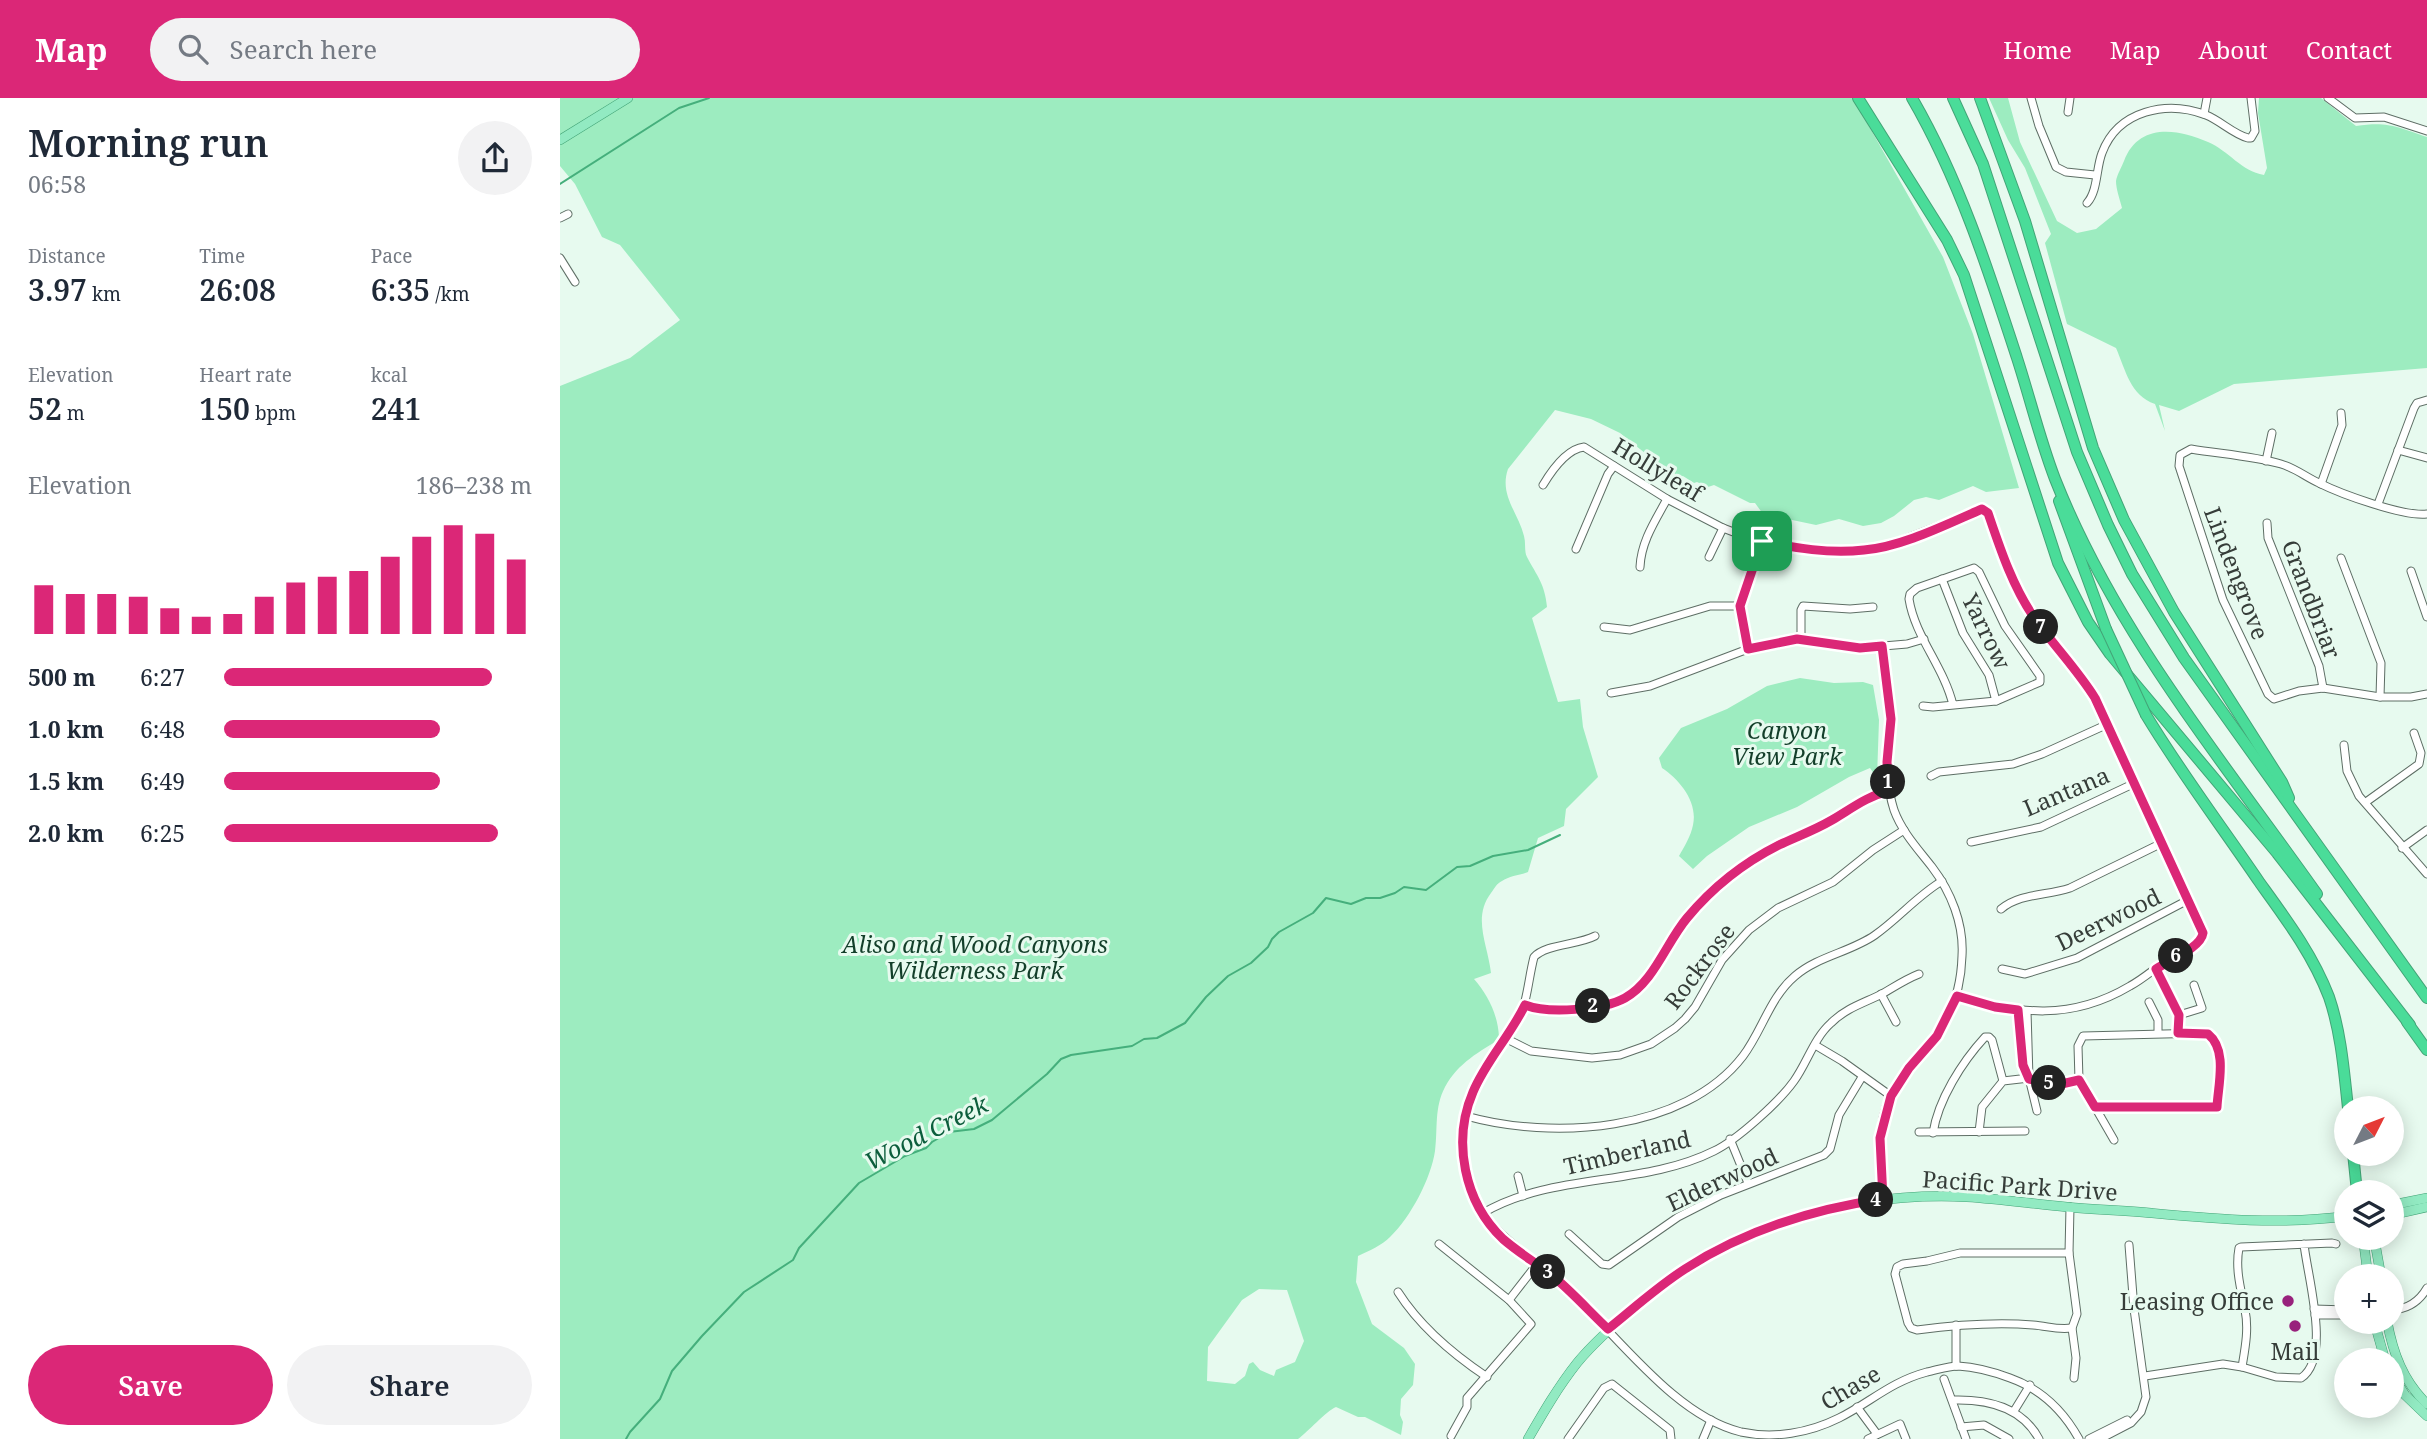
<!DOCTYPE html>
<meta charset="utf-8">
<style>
:root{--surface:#fff;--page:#f2f2f3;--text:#1f2937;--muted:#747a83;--accent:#db2777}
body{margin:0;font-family:"Noto Serif",serif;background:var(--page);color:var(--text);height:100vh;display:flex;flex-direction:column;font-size:26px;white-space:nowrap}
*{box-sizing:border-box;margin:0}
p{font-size:23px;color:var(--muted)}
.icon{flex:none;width:38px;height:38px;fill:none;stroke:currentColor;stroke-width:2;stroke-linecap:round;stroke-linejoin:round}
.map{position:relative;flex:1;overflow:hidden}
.sheet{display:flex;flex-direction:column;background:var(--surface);width:560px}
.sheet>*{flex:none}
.needle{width:46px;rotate:48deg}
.buttons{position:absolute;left:1774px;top:998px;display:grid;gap:14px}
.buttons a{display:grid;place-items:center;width:70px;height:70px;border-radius:50%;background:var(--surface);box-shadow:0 4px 18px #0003;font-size:35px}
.pin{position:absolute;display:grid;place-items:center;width:60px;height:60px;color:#fff;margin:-30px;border-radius:14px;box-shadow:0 4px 10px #0006}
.km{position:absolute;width:35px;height:35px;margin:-18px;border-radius:50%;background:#222;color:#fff;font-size:19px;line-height:35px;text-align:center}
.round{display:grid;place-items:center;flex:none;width:74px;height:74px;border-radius:37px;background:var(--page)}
.summary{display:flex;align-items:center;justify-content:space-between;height:119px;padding:0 28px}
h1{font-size:38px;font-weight:600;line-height:52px}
.figures{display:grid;grid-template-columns:repeat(3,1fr);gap:10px;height:119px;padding:7px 28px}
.figures div{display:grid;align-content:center}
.figures b{font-size:30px;font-weight:600}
.figures small{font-size:19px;font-weight:400}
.figures p{font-size:19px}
.chart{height:196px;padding:14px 28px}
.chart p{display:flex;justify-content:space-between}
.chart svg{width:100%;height:126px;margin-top:7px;stroke:var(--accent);stroke-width:6}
.button{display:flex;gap:14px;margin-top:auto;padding:14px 28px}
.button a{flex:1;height:80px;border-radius:42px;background:var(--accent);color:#fff;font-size:28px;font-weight:600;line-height:80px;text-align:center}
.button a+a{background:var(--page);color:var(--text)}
ul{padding:0 28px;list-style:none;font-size:23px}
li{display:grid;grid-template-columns:112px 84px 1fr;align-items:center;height:52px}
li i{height:18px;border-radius:9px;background:var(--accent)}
header{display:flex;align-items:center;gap:42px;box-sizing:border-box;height:98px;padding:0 35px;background:var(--accent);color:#fff}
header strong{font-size:33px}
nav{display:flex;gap:38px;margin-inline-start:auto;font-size:24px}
.search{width:490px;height:63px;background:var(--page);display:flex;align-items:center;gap:18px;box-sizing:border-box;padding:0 24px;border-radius:38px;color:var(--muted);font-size:26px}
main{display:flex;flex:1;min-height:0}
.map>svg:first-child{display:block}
.green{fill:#9decc0;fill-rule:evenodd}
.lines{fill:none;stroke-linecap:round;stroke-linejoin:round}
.stream{stroke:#45af7c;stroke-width:2}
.minor-casing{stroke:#5e6e65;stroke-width:9}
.major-casing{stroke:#43a477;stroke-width:10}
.highway-casing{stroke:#43a477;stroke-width:12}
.minor{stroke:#fff;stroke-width:7}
.major{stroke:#92eac2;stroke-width:9}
.highway{stroke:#4adc99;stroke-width:10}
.highway-bridge-casing{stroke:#43a477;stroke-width:12;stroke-linecap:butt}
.highway-bridge{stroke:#4adc99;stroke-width:10}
.route-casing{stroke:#fff;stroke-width:14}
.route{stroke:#db2777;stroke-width:9}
.poi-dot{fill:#98217c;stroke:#e7faef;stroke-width:2.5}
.labels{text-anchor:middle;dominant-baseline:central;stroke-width:6;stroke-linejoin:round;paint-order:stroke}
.street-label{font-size:23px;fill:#363d39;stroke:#e7faef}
.park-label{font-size:23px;font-style:italic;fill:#133f2a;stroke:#e7faef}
.poi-label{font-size:23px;fill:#363d39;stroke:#e7faef;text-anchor:end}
.water-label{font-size:24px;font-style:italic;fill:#0c5e3c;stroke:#e7faef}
</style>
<header>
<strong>Map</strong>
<div class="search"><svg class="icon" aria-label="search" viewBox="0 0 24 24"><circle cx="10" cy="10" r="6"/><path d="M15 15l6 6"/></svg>Search here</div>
<nav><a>Home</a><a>Map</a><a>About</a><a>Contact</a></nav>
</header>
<main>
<section class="sheet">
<div class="summary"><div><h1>Morning run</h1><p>06:58</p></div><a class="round"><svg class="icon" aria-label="share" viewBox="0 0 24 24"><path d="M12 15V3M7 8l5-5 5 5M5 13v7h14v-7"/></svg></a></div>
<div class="figures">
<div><p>Distance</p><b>3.97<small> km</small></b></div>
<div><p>Time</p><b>26:08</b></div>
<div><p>Pace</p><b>6:35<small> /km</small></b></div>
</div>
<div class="figures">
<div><p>Elevation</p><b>52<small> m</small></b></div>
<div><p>Heart rate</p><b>150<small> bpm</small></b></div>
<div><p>kcal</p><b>241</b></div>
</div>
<div class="chart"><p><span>Elevation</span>186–238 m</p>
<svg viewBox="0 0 160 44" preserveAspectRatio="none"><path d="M5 44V27M15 44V30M25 44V30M35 44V31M45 44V35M55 44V38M65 44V37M75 44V31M85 44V26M95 44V24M105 44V22M115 44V17M125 44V10M135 44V6M145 44V9M155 44V18"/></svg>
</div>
<ul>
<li><b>500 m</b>6:27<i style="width:87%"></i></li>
<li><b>1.0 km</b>6:48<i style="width:70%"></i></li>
<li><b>1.5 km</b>6:49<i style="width:70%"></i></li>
<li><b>2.0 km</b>6:25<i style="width:89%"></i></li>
</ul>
<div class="button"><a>Save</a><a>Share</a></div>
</section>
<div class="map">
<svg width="1867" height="1341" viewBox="0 0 1867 1341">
<rect width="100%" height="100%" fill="#e7faef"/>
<g class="green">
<path d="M0,0H1293L1383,159L1413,236L1459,390L1426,394L1413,388L1379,402L1366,399L1354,402L1334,418L1321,425L1303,428L1279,421L1256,427L1203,416L1195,405H1190L1154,387L1148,389L1137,384L1134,385L1123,378L1119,379L1109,371L1106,372L1060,335L1031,321L995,312L948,371C939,397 958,414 964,438C966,445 964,453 967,459C977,478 985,486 987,509L972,520L998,604L1020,601L1023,629L1038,679L1006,711L1004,728L978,740L968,774C960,777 949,778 942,783C937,785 934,791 931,795C912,820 928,847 931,875L914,881C928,897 938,917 939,939L942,940C920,953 898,965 885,989C874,1010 878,1030 875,1053C871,1080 851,1119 830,1139C822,1147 809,1153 798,1158L796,1184L812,1226L844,1250L855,1266L853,1287L841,1301L840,1317L843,1324L841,1337L805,1319H798L776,1309C765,1314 749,1333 738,1341H0V288L70,260L120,222L60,147L42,139L15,86L0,68ZM699,1191L727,1192L744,1243L735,1264L716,1272L714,1278L700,1272L693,1264L689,1266L685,1278L675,1286L647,1283L648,1249L682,1202Z"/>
<path d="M1429,0H1448L1460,44L1497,123L1517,135L1536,131L1562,110C1560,102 1556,91 1556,83C1557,77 1562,68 1564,63C1578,25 1617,30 1648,44C1669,53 1681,73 1704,77L1707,70L1698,15L1699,0H1761L1796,28C1828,23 1837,29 1867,39V270L1674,286L1619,313L1599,307L1605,333L1595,306C1570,297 1566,273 1556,250L1507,226L1485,145L1491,136L1465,70L1448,42Z"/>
<path d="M1240,580L1274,585L1303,584L1313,587L1319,622L1317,680L1310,670L1289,679L1237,709L1189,729L1147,758L1133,771L1119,758C1124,749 1131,738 1133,727C1138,704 1120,682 1102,670L1099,660L1121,630L1167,611L1207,588Z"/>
</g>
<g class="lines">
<g class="stream">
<polyline points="0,86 119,10 149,0"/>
<polyline points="66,1341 70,1334 100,1301 112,1273 142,1238 184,1194 233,1162 239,1150 299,1085 345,1058 366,1050 372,1044 389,1034 414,1031 432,1022 487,976 501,961 511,957 572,948 584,941 597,940 625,925 646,899 668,878 691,865 708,849 712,841 719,834 753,815 766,800 791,806 806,800 820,800 835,795 844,789 866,792 897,769 910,768 933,758 968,752 1000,737"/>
</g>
<defs>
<g id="minor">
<polyline points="1471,0 1479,28 1496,69 1506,74 1535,77"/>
<polyline points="1768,0 1795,20 1824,19 1867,33"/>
<polyline points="1508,14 1510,0"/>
<polyline points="1644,16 1647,0"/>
<path d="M1527,105C1538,93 1536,70 1542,55C1558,12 1607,2 1646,17C1661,23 1673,36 1688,40H1691L1695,33L1691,0"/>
<polyline points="0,120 8,116"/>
<polyline points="0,160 15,184"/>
<polyline points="1838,352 1867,360"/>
<polyline points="1706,363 1712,335"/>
<polyline points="1761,386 1782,327 1781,315"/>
<path d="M983,387C992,372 1007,351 1024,349L1107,401L1163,430L1189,440L1236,451L1280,454L1306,452L1332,446L1422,411L1428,415C1440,450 1452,487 1473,518C1493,547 1517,571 1535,600L1643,835C1641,852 1619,855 1606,863C1594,871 1583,881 1570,888C1511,923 1459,916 1397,898"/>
<polyline points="1818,406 1854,310 1857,305 1867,302"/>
<path d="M1867,416C1844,419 1781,396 1759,385C1746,379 1735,370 1721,366C1692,358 1661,356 1631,351L1620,357L1619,368L1663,502L1708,596L1714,601L1739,593L1763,590L1820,599H1851L1867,596"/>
<polyline points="1707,425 1708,440 1759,568 1763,590"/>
<polyline points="1016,451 1048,376 1054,368"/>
<polyline points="1149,459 1163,430"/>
<polyline points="1781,460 1821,565 1820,599"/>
<path d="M1080,469C1081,444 1095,423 1107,401"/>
<polyline points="1851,473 1867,519"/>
<polyline points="1382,481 1403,535 1429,577 1436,603"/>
<polyline points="1044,529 1070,532 1150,508 1180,508"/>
<polyline points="1241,541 1241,512 1243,508 1290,511 1313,509"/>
<path d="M1322,548C1324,573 1332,598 1331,622C1330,656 1323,677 1334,712C1342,734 1358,751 1372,769C1391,794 1404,826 1402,858C1401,893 1390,924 1367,950C1354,965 1340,979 1331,997C1315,1029 1319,1066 1323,1101"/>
<polyline points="1188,551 1180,508 1202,443"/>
<polyline points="1051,595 1090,588 1188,551 1221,543 1241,541 1300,550 1347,546 1364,541"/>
<path d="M1363,608L1373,609L1436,603L1480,584V578L1445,528L1419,474L1414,470L1357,490L1350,496L1349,501C1355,539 1384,569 1393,607"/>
<polyline points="1784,647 1787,673 1799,698 1867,776"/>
<polyline points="1371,678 1379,674 1453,666 1482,656 1548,626"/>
<polyline points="1806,704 1859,666 1861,655 1854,635"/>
<polyline points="1411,744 1481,729 1575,685"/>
<polyline points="1842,750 1867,732"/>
<path d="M1441,811C1460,795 1486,798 1510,790L1602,745"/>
<path d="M1035,838C1018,847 986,846 974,859C968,882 968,903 957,925C947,944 932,959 921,977C908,999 901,1028 902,1053C905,1122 955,1145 999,1184C1053,1230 1111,1317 1181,1334C1214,1341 1249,1335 1279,1320C1311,1304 1330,1284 1367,1274C1377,1272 1388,1268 1398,1268C1416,1269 1434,1274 1450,1280C1481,1291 1503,1312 1519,1341"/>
<polyline points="1442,871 1465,876 1517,860 1628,802"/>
<polyline points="1596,871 1619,917 1618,935"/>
<polyline points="1321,896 1336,924"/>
<polyline points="1589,904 1598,922 1598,935"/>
<path d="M965,907C988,916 1043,912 1065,900C1094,884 1106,845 1127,820C1152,790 1183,765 1219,747C1236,739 1255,732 1272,722C1292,711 1307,698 1329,693"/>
<polyline points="1458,912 1463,967 1469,980 1477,1013"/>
<polyline points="1467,913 1469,980"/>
<polyline points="1619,917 1642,910 1634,887"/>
<polyline points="947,941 971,953 1032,960 1060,957 1091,946 1115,930 1125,921 1135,909 1162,862 1189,832 1218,810 1273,784 1313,752 1344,732"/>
<polyline points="1255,947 1282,963 1331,998"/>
<polyline points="1535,1009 1554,1042"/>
<path d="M906,1018C991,1042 1124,1035 1183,958C1202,933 1210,899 1235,878C1258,858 1291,854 1315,837C1339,820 1357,798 1382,783"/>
<polyline points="1359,1034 1465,1033"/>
<polyline points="1419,1034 1422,1009 1443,983 1469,980 1497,987 1519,982 1518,948 1523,938 1644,935 1652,939 1660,958 1657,1009 1535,1009 1519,982"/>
<path d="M1373,1035C1378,1002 1402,964 1425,939H1429L1432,942L1443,983"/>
<polyline points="1170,1041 1188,1085"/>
<polyline points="958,1078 963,1098"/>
<polyline points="1510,1109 1509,1155 1517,1216 1512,1230 1516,1260 1514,1280"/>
<path d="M923,1115C993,1074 1082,1089 1154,1053C1177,1042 1219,1004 1234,983C1247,965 1254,940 1271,925C1286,910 1304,905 1322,896C1334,889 1346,881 1359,876"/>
<polyline points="1009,1136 1042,1166 1049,1167 1118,1119 1161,1097 1264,1057 1270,1051 1279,1017 1302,979"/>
<polyline points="879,1146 949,1202 971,1226 907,1300 907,1309 891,1338"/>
<path d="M1744,1146C1747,1177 1772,1260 1741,1280L1716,1279L1682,1269C1685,1251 1689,1231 1685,1212C1681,1192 1675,1171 1679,1150L1681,1149L1772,1145L1776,1146"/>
<path d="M1509,1155H1400L1367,1163L1343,1166L1337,1169L1335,1176L1348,1225L1351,1230L1357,1232C1395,1227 1435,1224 1473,1227C1488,1228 1496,1232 1512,1230"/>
<path d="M838,1194C859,1227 894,1257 927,1279"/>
<polyline points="949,1202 977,1166"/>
<polyline points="1754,1211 1787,1212"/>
<path d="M1832,1212C1848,1211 1859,1204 1867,1190"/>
<polyline points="1755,1217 1787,1217"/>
<polyline points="1396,1227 1396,1268"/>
<polyline points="1585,1278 1663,1266 1682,1269"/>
<polyline points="1384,1281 1406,1341"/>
<path d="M1393,1302C1427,1301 1462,1309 1479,1341"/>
<polyline points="1297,1309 1317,1336"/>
<polyline points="1454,1313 1470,1287"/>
<polyline points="1401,1329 1424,1327 1449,1341"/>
<polyline points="1008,1341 1044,1290 1052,1286 1110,1332 1111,1341"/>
<polyline points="1143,1341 1151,1322"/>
<polyline points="1308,1341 1340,1326 1346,1341"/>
<polyline points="1529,1341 1567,1322"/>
<polyline points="1540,1341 1571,1325 1581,1314 1586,1299 1574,1211 1569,1147"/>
</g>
<g id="major">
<polyline points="0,42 68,0"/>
<polyline points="1832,1107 1867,1100"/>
<polyline points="1832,1117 1867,1109"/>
<polyline points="1803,1139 1808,1178"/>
<polyline points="1814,1139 1821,1178"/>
<polyline points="1814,1223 1825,1262"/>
<path d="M1827,1223C1833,1255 1843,1283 1867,1306"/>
<polyline points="1832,1276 1845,1297 1867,1318"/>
<path d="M968,1341C983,1315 998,1289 1017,1265C1035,1243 1056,1225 1078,1207C1170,1130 1287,1093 1407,1099C1440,1101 1474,1106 1507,1109C1535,1112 1563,1112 1591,1115C1657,1121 1722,1127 1787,1118"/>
</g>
<g id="highway">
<polyline points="1298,0 1387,142 1404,177 1498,465 1528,524 1550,556 1717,755 1850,927"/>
<path d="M1352,0C1399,81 1428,171 1457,260C1470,300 1480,342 1495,381C1556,535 1663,663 1757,796"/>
<polyline points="1393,0 1423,66 1517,354 1548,427 1572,476 1624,560 1867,900"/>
<polyline points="1420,0 1465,123 1533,350 1564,422 1614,514 1722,684 1729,700"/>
<polyline points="1499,403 1546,531"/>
<path d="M1586,617C1621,675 1662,729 1700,785C1726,821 1753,857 1769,899C1781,934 1784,973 1788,1010"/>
<polyline points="1847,924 1867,952"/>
<polyline points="1793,1055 1797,1094"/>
</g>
</defs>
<use href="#minor" class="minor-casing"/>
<use href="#major" class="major-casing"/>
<use href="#highway" class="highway-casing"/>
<use href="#minor" class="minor"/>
<use href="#major" class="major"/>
<use href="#highway" class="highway"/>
<defs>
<polyline id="highway-bridge" points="1546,531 1586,617"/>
</defs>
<use href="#highway-bridge" class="highway-bridge-casing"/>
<use href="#highway-bridge" class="highway-bridge"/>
</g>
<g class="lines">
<defs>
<path id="route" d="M1422,411L1428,415C1440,450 1452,487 1473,518C1493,547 1517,571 1535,600L1643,835C1641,850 1609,862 1596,871L1619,917L1618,935L1648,936C1668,952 1658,987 1657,1009H1535L1519,982L1497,987L1469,981L1463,967L1458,912L1435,909L1397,898L1377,938L1349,970L1331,998L1320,1040L1323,1101C1253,1111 1184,1133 1125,1171C1097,1189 1073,1211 1048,1231C1030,1214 1013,1195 994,1179C978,1166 959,1155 943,1141C904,1104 892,1043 913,994C926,963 950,938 965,907C988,916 1043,912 1065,900C1094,884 1106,845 1127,820C1152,790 1183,765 1219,747C1236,739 1255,732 1272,722C1291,711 1307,698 1329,693L1327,664L1331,621L1322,548L1300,550L1237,541L1188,551L1180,508L1202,443C1235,450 1269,456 1304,452C1342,449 1387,426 1422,411Z"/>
</defs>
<use href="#route" class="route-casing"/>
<use href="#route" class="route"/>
</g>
<g class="poi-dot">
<circle cx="1728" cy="1203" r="7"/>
<circle cx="1735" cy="1228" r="7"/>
</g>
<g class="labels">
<g class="street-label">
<text transform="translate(1098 371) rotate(31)">Hollyleaf</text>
<text transform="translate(1677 475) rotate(69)">Lindengrove</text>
<text transform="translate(1752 501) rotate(69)">Grandbriar</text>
<text transform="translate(1427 533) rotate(64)">Yarrow</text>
<text transform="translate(1506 693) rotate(-23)">Lantana</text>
<text transform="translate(1548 821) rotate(-26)">Deerwood</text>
<text transform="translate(1139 868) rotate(-53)">Rockrose</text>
<text transform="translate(1067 1054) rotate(-13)">Timberland</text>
<text transform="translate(1162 1081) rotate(-25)">Elderwood</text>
<text transform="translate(1460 1087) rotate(4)">Pacific Park Drive</text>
<text transform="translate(1290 1289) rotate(-30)">Chase</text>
</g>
<g class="park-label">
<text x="1227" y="632">Canyon<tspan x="1227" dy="26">View Park</tspan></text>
<text x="415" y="846">Aliso and Wood Canyons<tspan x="415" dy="26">Wilderness Park</tspan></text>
</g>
<g class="poi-label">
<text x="1714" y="1203">Leasing Office</text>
<text x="1735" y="1253" text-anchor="middle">Mail</text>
</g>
<g class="water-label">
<text transform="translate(366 1034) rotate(-27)">Wood Creek</text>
</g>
</g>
</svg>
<div class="buttons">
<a><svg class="needle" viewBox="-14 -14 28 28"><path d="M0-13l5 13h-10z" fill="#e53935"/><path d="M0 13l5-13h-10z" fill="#747a83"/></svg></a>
<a><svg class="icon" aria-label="layers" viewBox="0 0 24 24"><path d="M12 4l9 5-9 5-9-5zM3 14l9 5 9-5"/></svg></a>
<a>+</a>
<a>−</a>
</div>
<div class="pin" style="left:1202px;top:443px;background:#1e9e55"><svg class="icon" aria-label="arrive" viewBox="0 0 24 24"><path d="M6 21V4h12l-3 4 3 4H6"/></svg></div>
<b class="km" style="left:1328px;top:684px">1</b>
<b class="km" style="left:1033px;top:908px">2</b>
<b class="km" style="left:988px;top:1174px">3</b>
<b class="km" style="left:1316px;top:1102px">4</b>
<b class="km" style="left:1489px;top:985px">5</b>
<b class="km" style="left:1616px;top:858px">6</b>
<b class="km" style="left:1481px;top:529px">7</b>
</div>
</main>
